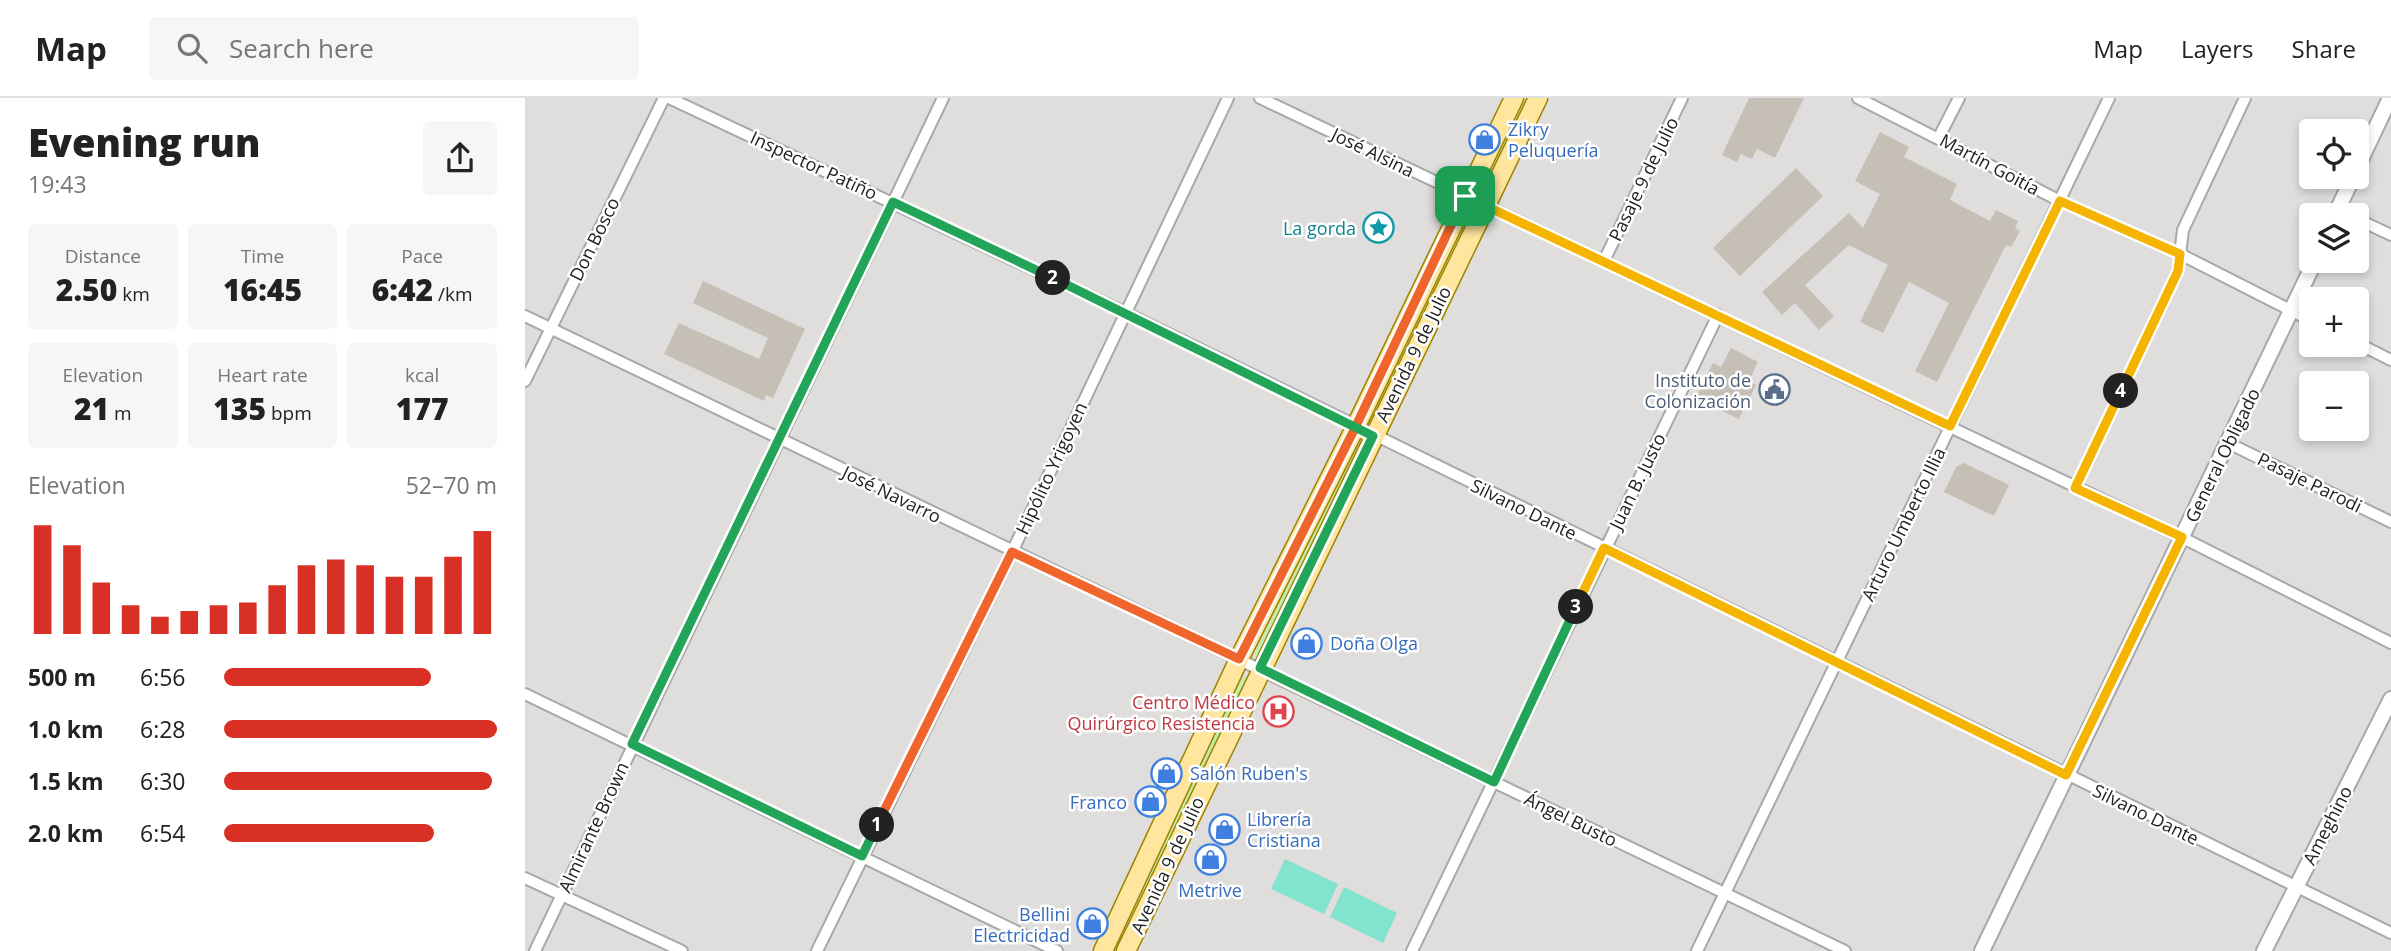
<!DOCTYPE html>
<meta charset="utf-8">
<style>
:root{--surface:#fff;--page:#f6f6f6;--text:#222;--muted:#767676;--line:#e0e0e0;--accent:#d93025}
body{margin:0;font-family:"Open Sans",sans-serif;background:var(--page);color:var(--text);height:100vh;display:flex;flex-direction:column;font-size:26px;white-space:nowrap}
*{box-sizing:border-box;margin:0}
p{font-size:23px;color:var(--muted)}
.icon{flex:none;width:38px;height:38px;fill:none;stroke:currentColor;stroke-width:2;stroke-linecap:round;stroke-linejoin:round}
.map{position:relative;flex:1;overflow:hidden}
.panel{display:flex;flex-direction:column;background:var(--surface);width:525px}
.panel>*{flex:none}
.fabs{position:absolute;left:1774px;top:21px;display:grid;gap:14px}
.fabs a{display:grid;place-items:center;width:70px;height:70px;border-radius:7px;background:var(--surface);box-shadow:0 4px 10px #0003;font-size:35px}
.pin{position:absolute;display:grid;place-items:center;width:60px;height:60px;color:#fff;margin:-30px;border-radius:14px;box-shadow:0 4px 10px #0006}
.km{position:absolute;width:35px;height:35px;margin:-18px;border-radius:50%;background:#222;color:#fff;font-size:19px;line-height:35px;text-align:center}
.round{display:grid;place-items:center;flex:none;width:74px;height:74px;border-radius:7px;background:var(--page)}
.overview{display:flex;align-items:center;justify-content:space-between;height:119px;padding:0 28px}
h1{font-size:38px;font-weight:800;line-height:52px}
.stats{display:grid;grid-template-columns:repeat(3,1fr);gap:10px;height:119px;padding:7px 28px}
.stats div{display:grid;align-content:center;border-radius:7px;background:var(--page);text-align:center}
.stats b{font-size:30px;font-weight:800}
.stats small{font-size:19px;font-weight:400}
.stats p{font-size:19px}
.chart{height:196px;padding:14px 28px}
.chart p{display:flex;justify-content:space-between}
.chart svg{width:100%;height:126px;margin-top:7px;stroke:var(--accent);stroke-width:6}
ul{padding:0 28px;list-style:none;font-size:23px}
li{display:grid;grid-template-columns:112px 84px 1fr;align-items:center;height:52px}
li i{height:18px;border-radius:9px;background:var(--accent)}
header{display:flex;align-items:center;gap:42px;box-sizing:border-box;height:98px;padding:0 35px;background:var(--surface);border-bottom:2px solid var(--line)}
header strong{font-size:33px}
nav{display:flex;gap:38px;margin-inline-start:auto;font-size:24px}
.search{width:490px;height:63px;background:var(--page);display:flex;align-items:center;gap:18px;box-sizing:border-box;padding:0 24px;border-radius:7px;color:var(--muted);font-size:26px}
main{display:flex;flex:1;min-height:0}
.map>svg:first-child{display:block}
.residential{fill:#dfdedd;fill-rule:evenodd}
.grass{fill:#c0edab}
.pitch{fill:#82e3ce}
.building{fill:#c6bfb6}
.lines{fill:none;stroke-linecap:round;stroke-linejoin:round}
.minor-casing{stroke:#a8a8a8;stroke-width:14}
.tertiary-casing{stroke:#a8a8a8;stroke-width:18}
.primary-casing{stroke:#9d8300;stroke-width:21}
.minor{stroke:#fff;stroke-width:10}
.tertiary{stroke:#fff;stroke-width:14}
.primary{stroke:#ffe59e;stroke-width:18}
.split-1-casing{stroke:#fff;stroke-width:14}
.split-2-casing{stroke:#fff;stroke-width:14}
.split-3-casing{stroke:#fff;stroke-width:14}
.split-4-casing{stroke:#fff;stroke-width:14}
.split-5-casing{stroke:#fff;stroke-width:14}
.split-1{stroke:#f0652b;stroke-width:9}
.split-2{stroke:#22a559;stroke-width:9}
.split-3{stroke:#22a559;stroke-width:9}
.split-4{stroke:#f5b400;stroke-width:9}
.split-5{stroke:#f5b400;stroke-width:9}
.labels{text-anchor:middle;dominant-baseline:central;stroke-width:5;stroke-linejoin:round;paint-order:stroke}
.shop-label{font-size:18px;fill:#366cbe;stroke:#fff;text-anchor:start}
.street-label{font-size:18px;fill:#212121;stroke:#fff}
.culture-label{font-size:18px;fill:#0d838f;stroke:#fff;text-anchor:end}
.service-label{font-size:18px;fill:#4e5e75;stroke:#fff;text-anchor:end}
.health-label{font-size:18px;fill:#be3a42;stroke:#fff;text-anchor:end}
</style>
<header>
<strong>Map</strong>
<div class="search"><svg class="icon" aria-label="search" viewBox="0 0 24 24"><circle cx="10" cy="10" r="6"/><path d="M15 15l6 6"/></svg>Search here</div>
<nav><a>Map</a><a>Layers</a><a>Share</a></nav>
</header>
<main>
<section class="panel">
<div class="overview"><div><h1>Evening run</h1><p>19:43</p></div><a class="round"><svg class="icon" aria-label="share" viewBox="0 0 24 24"><path d="M12 15V3M7 8l5-5 5 5M5 13v7h14v-7"/></svg></a></div>
<div class="stats">
<div><p>Distance</p><b>2.50<small> km</small></b></div>
<div><p>Time</p><b>16:45</b></div>
<div><p>Pace</p><b>6:42<small> /km</small></b></div>
</div>
<div class="stats">
<div><p>Elevation</p><b>21<small> m</small></b></div>
<div><p>Heart rate</p><b>135<small> bpm</small></b></div>
<div><p>kcal</p><b>177</b></div>
</div>
<div class="chart"><p><span>Elevation</span>52–70 m</p>
<svg viewBox="0 0 160 44" preserveAspectRatio="none"><path d="M5 44V6M15 44V13M25 44V26M35 44V34M45 44V38M55 44V36M65 44V34M75 44V33M85 44V27M95 44V20M105 44V18M115 44V20M125 44V24M135 44V24M145 44V17M155 44V8"/></svg>
</div>
<ul>
<li><b>500 m</b>6:56<i style="width:76%"></i></li>
<li><b>1.0 km</b>6:28<i style="width:100%"></i></li>
<li><b>1.5 km</b>6:30<i style="width:98%"></i></li>
<li><b>2.0 km</b>6:54<i style="width:77%"></i></li>
</ul>
</section>
<div class="map">
<svg width="1866" height="853" viewBox="0 0 1866 853">
<rect width="100%" height="100%" fill="#f1f0e7"/>
<path class="residential" d="M0,0H1866V853H0ZM1787,33H1832V79H1787ZM1787,117H1832V163H1787ZM1787,201H1832V247H1787ZM1787,285H1832V331H1787Z"/>
<g class="grass">
<polygon points="996,0 1005,0 958,100 950,96"/>
<polygon points="938,124 945,127 844,330 837,327"/>
<polygon points="829,351 836,354 736,559 729,556"/>
<polygon points="717,578 724,582 593,853 584,851"/>
</g>
<g class="pitch">
<polygon points="760,761 813,786 799,816 746,791"/>
<polygon points="819,789 872,815 858,845 805,819"/>
</g>
<g class="building">
<polygon points="1224,0 1279,0 1250,60 1232,51 1227,61 1216,56 1212,64 1197,57"/>
<polygon points="1355,34 1384,49 1379,59 1432,86 1425,102 1465,123 1471,112 1493,123 1490,130 1495,133 1486,149 1481,147 1412,284 1390,273 1424,205 1384,184 1358,235 1335,224 1363,167 1324,147 1280,187 1309,218 1294,232 1270,205 1257,217 1237,194 1324,115 1338,130 1355,96 1330,83"/>
<polygon points="1271,70 1298,98 1215,178 1188,150"/>
<polygon points="178,183 280,231 248,300 241,297 239,303 139,256 154,225 234,261 243,240 168,205"/>
<polygon points="1206,250 1233,264 1224,283 1231,287 1214,321 1171,300 1188,265 1196,269"/>
<polygon points="1439,365 1484,387 1469,418 1419,394 1431,369"/>
</g>
<g class="lines">
<defs>
<g id="minor">
<polyline points="144,0 599,214 1866,835"/>
<polyline points="735,0 1656,439 1866,545"/>
<polyline points="1333,0 1535,103 1655,156 1787,223"/>
<polyline points="1414,39 1434,0"/>
<polyline points="1813,111 1826,117"/>
<polyline points="1832,121 1866,137"/>
<polyline points="1079,163 1157,0"/>
<polyline points="0,218 1320,853"/>
<polyline points="1832,245 1866,262"/>
<polyline points="0,283 139,0"/>
<polyline points="1703,345 1866,424"/>
<polyline points="1550,390 1653,173 1658,132 1720,0"/>
<polyline points="0,596 532,853"/>
<polyline points="0,780 157,853"/>
<polyline points="10,853 418,0"/>
<polyline points="292,853 487,454 703,0"/>
<polyline points="887,853 1193,217"/>
<polyline points="1172,853 1584,0"/>
</g>
<g id="tertiary">
<polyline points="1832,70 1865,0"/>
<polyline points="1810,117 1828,79"/>
<polyline points="1457,853 1790,163"/>
<polyline points="1739,853 1866,601"/>
</g>
<g id="primary">
<polyline points="578,853 714,561 830,330 989,0"/>
<polyline points="601,853 1013,0"/>
</g>
</defs>
<use href="#minor" class="minor-casing"/>
<use href="#tertiary" class="tertiary-casing"/>
<use href="#primary" class="primary-casing"/>
<use href="#minor" class="minor"/>
<use href="#tertiary" class="tertiary"/>
<use href="#primary" class="primary"/>
</g>
<g class="lines">
<defs>
<polyline id="split-1" points="352,727 487,454 714,561 830,330 940,98"/>
<polyline id="split-2" points="352,727 337,758 107,646 368,104 528,180"/>
<polyline id="split-3" points="528,180 848,338 735,570 969,684 1051,509"/>
<polyline id="split-4" points="1051,509 1079,450 1541,677 1657,439 1550,390 1596,293"/>
<polyline id="split-5" points="940,98 1425,328 1535,103 1655,156 1653,173 1596,293"/>
</defs>
<use href="#split-1" class="split-1-casing"/>
<use href="#split-2" class="split-2-casing"/>
<use href="#split-3" class="split-3-casing"/>
<use href="#split-4" class="split-4-casing"/>
<use href="#split-5" class="split-5-casing"/>
<use href="#split-1" class="split-1"/>
<use href="#split-2" class="split-2"/>
<use href="#split-3" class="split-3"/>
<use href="#split-4" class="split-4"/>
<use href="#split-5" class="split-5"/>
</g>
<defs>
<symbol id="shop-ring" viewBox="-11 -11 22 22"><circle r="9.5" fill="#fff" stroke="#3f7fe0" stroke-width="1.5"/><path d="M-5-2.5h2.3a2.7 3.5 0 0 1 5.4 0H5L5.5 6h-11ZM-1.5-2.5h3a1.5 2.3 0 0 0-3 0Z" fill="#3f7fe0"/></symbol>
<symbol id="sight-ring" viewBox="-11 -11 22 22"><circle r="9.5" fill="#fff" stroke="#0f9aa8" stroke-width="1.5"/><path d="M0-6L1.8-2.2L6-1.7L2.9 1.2L3.7 5.4L0 3.3L-3.7 5.4L-2.9 1.2L-6-1.7L-1.8-2.2Z" fill="#0f9aa8"/></symbol>
<symbol id="civic-ring" viewBox="-11 -11 22 22"><circle r="9.5" fill="#fff" stroke="#5c6f8a" stroke-width="1.5"/><path d="M-.6-6.5H3V-4.5H.6V-3L4-1V1h2V6H-6V1h2V-1L-.6-3ZM-1.2 2.5V6h2.4V2.5Z" fill="#5c6f8a"/></symbol>
<symbol id="hospital-ring" viewBox="-11 -11 22 22"><circle r="9.5" fill="#fff" stroke="#e0444e" stroke-width="1.5"/><path d="M-5-5h3v3.5h4V-5h3V5h-3V1.5h-4V5h-3Z" fill="#e0444e"/></symbol>
</defs>
<g fill-rule="evenodd">
<use href="#shop-ring" x="942" y="24" width="35" height="35"/>
<use href="#sight-ring" x="836" y="112" width="35" height="35"/>
<use href="#civic-ring" x="1232" y="274" width="35" height="35"/>
<use href="#shop-ring" x="764" y="528" width="35" height="35"/>
<use href="#hospital-ring" x="736" y="596" width="35" height="35"/>
<use href="#shop-ring" x="624" y="658" width="35" height="35"/>
<use href="#shop-ring" x="608" y="686" width="35" height="35"/>
<use href="#shop-ring" x="682" y="714" width="35" height="35"/>
<use href="#shop-ring" x="668" y="744" width="35" height="35"/>
<use href="#shop-ring" x="550" y="808" width="35" height="35"/>
</g>
<g class="labels">
<g class="shop-label">
<text x="983" y="31">Zikry<tspan x="983" dy="21">Peluquería</tspan></text>
<text x="805" y="545">Doña Olga</text>
<text x="665" y="675">Salón Ruben's</text>
<text x="602" y="704" text-anchor="end">Franco</text>
<text x="722" y="721">Librería<tspan x="722" dy="21">Cristiana</tspan></text>
<text x="685" y="792" text-anchor="middle">Metrive</text>
<text x="545" y="816" text-anchor="end">Bellini<tspan x="545" dy="21">Electricidad</tspan></text>
</g>
<g class="street-label">
<text transform="translate(848 54) rotate(26)">José Alsina</text>
<text transform="translate(1465 66) rotate(28)">Martín Goitía</text>
<text transform="translate(289 67) rotate(25)">Inspector Patiño</text>
<text transform="translate(1118 81) rotate(-64)">Pasaje 9 de Julio</text>
<text transform="translate(69 141) rotate(-64)">Don Bosco</text>
<text transform="translate(888 256) rotate(-64)">Avenida 9 de Julio</text>
<text transform="translate(1697 357) rotate(-64)">General Obligado</text>
<text transform="translate(526 370) rotate(-65)">Hipólito Yrigoyen</text>
<text transform="translate(1112 383) rotate(-64)">Juan B. Justo</text>
<text transform="translate(1785 384) rotate(26)">Pasaje Parodi</text>
<text transform="translate(367 396) rotate(26)">José Navarro</text>
<text transform="translate(999 411) rotate(26)">Silvano Dante</text>
<text transform="translate(1378 426) rotate(-64)">Arturo Umberto Illia</text>
<text transform="translate(1621 716) rotate(26)">Silvano Dante</text>
<text transform="translate(1046 721) rotate(26)">Ángel Busto</text>
<text transform="translate(1802 727) rotate(-63)">Ameghino</text>
<text transform="translate(68 729) rotate(-65)">Almirante Brown</text>
<text transform="translate(642 767) rotate(-65)">Avenida 9 de Julio</text>
</g>
<g class="culture-label">
<text x="831" y="130">La gorda</text>
</g>
<g class="service-label">
<text x="1226" y="282">Instituto de<tspan x="1226" dy="21">Colonización</tspan></text>
</g>
<g class="health-label">
<text x="730" y="604">Centro Médico<tspan x="730" dy="21">Quirúrgico Resistencia</tspan></text>
</g>
</g>
</svg>
<div class="fabs">
<a><svg class="icon" aria-label="locate" viewBox="0 0 24 24"><circle cx="12" cy="12" r="6"/><path d="M12 2v4M12 18v4M2 12h4M18 12h4"/></svg></a>
<a><svg class="icon" aria-label="layers" viewBox="0 0 24 24"><path d="M12 4l9 5-9 5-9-5zM3 14l9 5 9-5"/></svg></a>
<a>+</a>
<a>−</a>
</div>
<div class="pin" style="left:940px;top:98px;background:#1e9e55"><svg class="icon" aria-label="arrive" viewBox="0 0 24 24"><path d="M6 21V4h12l-3 4 3 4H6"/></svg></div>
<b class="km" style="left:352px;top:727px">1</b>
<b class="km" style="left:528px;top:180px">2</b>
<b class="km" style="left:1051px;top:509px">3</b>
<b class="km" style="left:1596px;top:293px">4</b>
</div>
</main>
